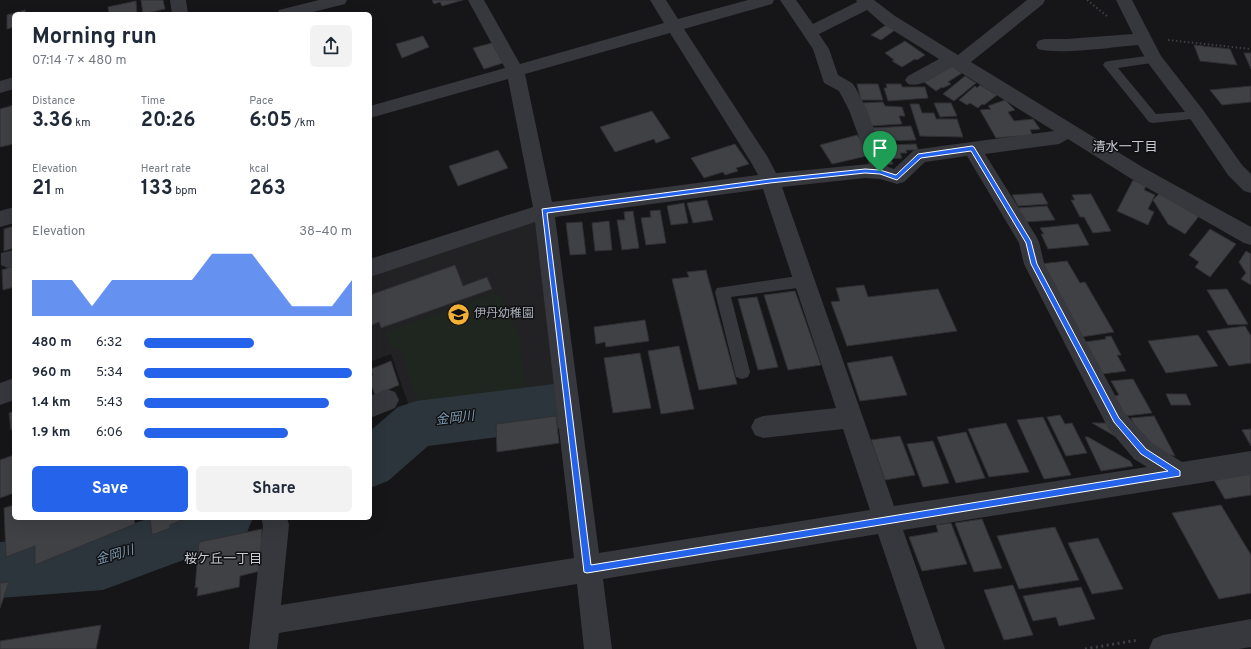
<!DOCTYPE html>
<meta charset="utf-8">
<style>
:root{--surface:#fff;--page:#f2f2f3;--text:#1f2937;--muted:#747a83;--accent:#2563eb}
body{margin:0;font-family:Overpass,"Noto Sans JP",sans-serif;background:var(--page);color:var(--text);height:100vh;display:flex;flex-direction:column;font-size:15px;white-space:nowrap}
*{box-sizing:border-box;margin:0}
p{font-size:13px;color:var(--muted)}
.icon{flex:none;width:22px;height:22px;fill:none;stroke:currentColor;stroke-width:2;stroke-linecap:round;stroke-linejoin:round}
.map{position:relative;flex:1;overflow:hidden}
.drawer{position:absolute;left:12px;top:12px;width:360px;height:508px;display:flex;flex-direction:column;background:var(--surface);border-radius:6px;box-shadow:0 4px 16px #0002}
.drawer>*{flex:none}
.pin{position:absolute;display:grid;place-items:center;width:34px;height:34px;color:#fff;margin:-41px -17px;border-radius:50% 50% 50% 0;rotate:-45deg;box-shadow:0 0 4px #0007}
.pin .icon{rotate:45deg}
.round{display:grid;place-items:center;flex:none;width:42px;height:42px;border-radius:6px;background:var(--page)}
.head{display:flex;align-items:center;justify-content:space-between;height:68px;padding:0 20px}
h1{font-size:22px;font-weight:700;line-height:30px}
.metrics{display:grid;grid-template-columns:repeat(3,1fr);gap:6px;height:68px;padding:4px 20px}
.metrics div{display:grid;align-content:center}
.metrics b{font-size:20px;font-weight:700}
.metrics small{font-size:11px;font-weight:400}
.metrics p{font-size:11px}
.chart{height:112px;padding:8px 20px}
.chart p{display:flex;justify-content:space-between}
.chart svg{width:100%;height:72px;margin-top:4px;fill:var(--accent);opacity:.7}
.button{display:flex;gap:8px;margin-top:auto;padding:8px 20px}
.button a{flex:1;height:46px;border-radius:6px;background:var(--accent);color:#fff;font-size:16px;font-weight:700;line-height:46px;text-align:center}
.button a+a{background:var(--page);color:var(--text)}
ul{padding:0 20px;list-style:none;font-size:13px}
li{display:grid;grid-template-columns:64px 48px 1fr;align-items:center;height:30px}
li i{height:10px;border-radius:5px;background:var(--accent)}
.map>svg:first-child{display:block}
.built{fill:#222225}
.green{fill:#1e261f}
.lines{fill:none;stroke-linecap:round;stroke-linejoin:round}
.river{fill:#2c353c;fill-rule:evenodd}
.building{fill:#404145;stroke:#303034}
.path-far1{stroke:#3d3f44;stroke-width:2;stroke-dasharray:1.5 2.5;stroke-linecap:butt}
.path{stroke:#3d3f44;stroke-width:3;stroke-dasharray:2 3.5;stroke-linecap:butt}
.lane{fill:#37383d;fill-rule:evenodd}
.street{fill:#37383d;fill-rule:evenodd}
.route{fill:#2563eb;stroke:#fff;fill-rule:evenodd}
.labels{text-anchor:middle;dominant-baseline:central;stroke-width:3;stroke-linejoin:round;paint-order:stroke}
.poi-label{font-size:12px;fill:#a8adb8;stroke:#111113;text-anchor:start}
.neighbourhood-label{font-size:13px;fill:#c9ccd4;stroke:#111113}
.water-label{font-size:13px;font-style:italic;fill:#7f9bb3;stroke:#111113}
</style>
<div class="map">
<svg width="1251" height="649" viewBox="0 0 1251 649">
<rect width="100%" height="100%" fill="#161618"/>
<polygon class="built" points="527,221 535,222 557,405 414,421 391,354 370,362 370,275"/>
<polygon class="green" points="498,292 520,337 526,401 421,415 401,348 393,350 386,332"/>
<g class="lines">
<g class="river">
<polygon points="554,384 571,391 579,407 571,423 554,430 428,446 388,481 370,488 370,431 398,407 416,401"/>
<polygon points="150,518 253,518 245,537 103,590 0,598 0,542 103,534"/>
</g>
</g>
<g class="building">
<polygon points="141,0 163,0 165,9 143,14"/>
<polygon points="432,0 463,0 442,6 440,2 434,4"/>
<polygon points="136,1 137,14 109,14 108,7"/>
<polygon points="25,10 26,14 14,14 14,27 7,29 7,15"/>
<polygon points="886,25 895,30 881,40 871,35"/>
<polygon points="423,36 429,47 402,58 396,44"/>
<polygon points="905,41 925,55 917,60 915,59 902,67 892,61 894,60 885,53"/>
<polygon points="492,43 503,63 484,69 473,48"/>
<polygon points="1194,45 1230,49 1237,65 1200,61"/>
<polygon points="1244,53 1251,53 1251,69"/>
<polygon points="952,66 962,73 948,82 951,84 943,88 942,87 936,91 924,82"/>
<polygon points="965,76 976,83 954,101 943,94"/>
<polygon points="857,84 878,84 883,100 861,100"/>
<polygon points="886,84 901,84 902,87 925,87 928,98 888,101 884,88 887,88"/>
<polygon points="980,85 997,95 984,105 982,104 978,108 970,103 967,105 959,100 975,86 977,88"/>
<polygon points="1251,86 1251,102 1222,105 1210,90"/>
<polygon points="1005,100 1015,110 1008,112 1014,121 1033,119 1040,129 1030,130 1033,136 1020,138 1019,136 996,138 980,110 991,109 988,106"/>
<polygon points="883,102 885,106 902,107 905,116 899,116 902,124 869,126 861,103"/>
<polygon points="934,103 951,103 957,116 940,117"/>
<polygon points="910,104 919,104 922,113 934,113 936,119 957,119 963,137 920,136"/>
<polygon points="14,105 14,144 0,147 0,109"/>
<polygon points="652,111 670,138 656,143 654,139 615,152 600,127"/>
<polygon points="911,126 916,140 881,141 880,137 874,138 871,128"/>
<polygon points="857,135 871,155 832,164 820,145"/>
<polygon points="886,143 887,145 916,144 918,150 906,150 907,153 900,153 902,158 891,159 893,164 883,165 876,144"/>
<polygon points="735,144 749,164 736,168 738,171 725,175 723,172 704,178 691,158"/>
<polygon points="498,150 508,168 458,186 449,166"/>
<polygon points="1133,180 1146,186 1144,190 1155,195 1148,209 1154,212 1148,225 1117,211"/>
<polygon points="1042,193 1048,204 1018,206 1012,195"/>
<polygon points="1160,193 1199,216 1185,234 1168,224 1153,200"/>
<polygon points="1091,194 1111,231 1093,233 1084,217 1080,217 1071,200 1075,200 1072,195"/>
<polygon points="707,200 713,220 693,223 687,203"/>
<polygon points="684,203 688,223 671,225 667,206"/>
<polygon points="1047,206 1055,220 1025,222 1018,208"/>
<polygon points="660,210 666,243 646,245 641,218 651,217 650,211"/>
<polygon points="633,211 639,248 622,250 617,220 625,220 624,212"/>
<polygon points="609,221 612,250 595,251 592,223"/>
<polygon points="582,222 586,254 570,255 566,223"/>
<polygon points="1078,224 1089,245 1048,249 1041,234 1044,234 1040,228"/>
<polygon points="14,226 14,248 4,251 4,229"/>
<polygon points="1210,229 1236,244 1210,277 1195,267 1199,262 1189,255"/>
<polygon points="1246,251 1251,254 1251,285 1241,279 1246,273 1239,262"/>
<polygon points="1067,261 1080,283 1085,282 1114,332 1081,337 1040,264"/>
<polygon points="455,265 463,286 487,277 492,289 381,328 379,322 370,326 370,295"/>
<polygon points="14,266 14,291 14,287 3,290 2,270"/>
<polygon points="706,270 737,384 699,390 672,279 689,277 687,272"/>
<polygon points="864,285 868,297 938,289 957,331 847,346 831,302 840,301 836,288"/>
<polygon points="1227,289 1248,324 1228,325 1207,290"/>
<polygon points="795,291 821,365 788,370 764,295"/>
<polygon points="757,297 778,367 758,370 738,299"/>
<polygon points="645,320 649,341 606,347 605,342 596,344 594,327"/>
<polygon points="1245,326 1251,336 1251,363 1229,366 1207,331"/>
<polygon points="1198,335 1218,366 1166,373 1148,341"/>
<polygon points="1111,336 1121,355 1117,355 1126,371 1102,374 1085,342 1106,339 1105,337"/>
<polygon points="679,346 694,409 661,414 648,351"/>
<polygon points="640,353 651,408 613,413 604,358"/>
<polygon points="892,356 907,395 860,401 847,363"/>
<polygon points="391,361 399,385 375,395 370,381 370,376 373,375 371,369"/>
<polygon points="1133,379 1152,413 1125,416 1114,396 1119,395 1111,381"/>
<polygon points="1166,394 1186,394 1191,405 1171,405"/>
<polygon points="14,411 14,440 13,429 11,430 9,413"/>
<polygon points="1060,415 1065,424 1072,423 1087,453 1066,456 1047,417"/>
<polygon points="556,416 559,443 497,452 496,424"/>
<polygon points="1154,416 1175,456 1145,448 1131,418"/>
<polygon points="1043,417 1071,475 1044,479 1017,420"/>
<polygon points="1006,423 1029,472 989,477 968,429"/>
<polygon points="1092,423 1109,423 1127,443"/>
<polygon points="1251,429 1251,446 1242,430"/>
<polygon points="966,432 985,478 956,483 937,437"/>
<polygon points="900,436 915,475 885,480 871,440"/>
<polygon points="1085,437 1088,437 1130,461 1133,466 1101,471"/>
<polygon points="933,441 949,483 923,487 907,444"/>
<polygon points="14,455 14,493 0,498 0,460"/>
<polygon points="1251,470 1251,495 1225,499 1211,475"/>
<polygon points="14,505 14,518 134,518 135,524 35,565 35,546 6,557 4,508"/>
<polygon points="1221,505 1251,555 1251,593 1219,599 1172,513"/>
<polygon points="150,518 186,518 170,525 170,528 152,535"/>
<polygon points="982,519 1002,568 974,572 955,523"/>
<polygon points="951,523 967,564 922,571 909,537 938,532 936,525"/>
<polygon points="1055,527 1079,580 1019,589 997,536"/>
<polygon points="262,529 260,571 240,576 239,587 197,596 198,587 195,588 199,542"/>
<polygon points="1098,538 1123,589 1092,594 1068,543"/>
<polygon points="9,582 0,608 0,583"/>
<polygon points="1013,585 1033,635 1004,640 984,590"/>
<polygon points="1081,587 1095,619 1059,626 1056,617 1033,621 1023,596"/>
<polygon points="101,625 96,649 0,649 0,641"/>
</g>
<g class="lines">
<g class="path-far1">
<polyline points="1087,0 1108,17"/>
<polyline points="1168,40 1251,49"/>
</g>
<polyline class="path" points="1085,649 1138,640"/>
<g class="lane">
<polygon points="1154,55 1158,56 1160,59 1158,62 1118,68 1156,114 1197,111 1201,112 1203,115 1201,118 1153,123 1149,122 1103,65 1105,62 1109,61"/>
<polygon points="805,275 810,277 812,281 810,285 805,287 731,297 750,372 748,377 742,379 736,377 715,292 717,288"/>
</g>
<g class="street">
<polygon points="170,0 186,0 188,14 172,14"/>
<polygon points="319,0 347,0 345,4 305,14 277,14 279,10"/>
<path d="M468,0H484L520,64L664,23L650,0H666L678,19L748,0H774L772,4L684,29L767,156L776,173L869,164L849,110L839,91L824,83L813,49L780,0H796L813,24L857,2L856,0H874L895,16L958,55L1027,0H1045L1043,4L971,62L1144,168L1251,227V245L1244,243L1130,178L1068,139L1059,144L985,154L1036,236L1039,242L1044,263L1124,412L1152,443L1182,462L1251,451V475L903,530L945,649H917L878,534L603,579L612,649H584L577,584L279,633L277,649H249L263,525L261,518H287L289,525L281,605L574,558L535,222L370,277V259L533,207L508,79L370,118V106L505,68ZM867,10L883,24L939,59L908,76L905,80L908,84C922,88 939,74 952,67L1054,131L920,149L913,151L894,169L888,167L867,110L855,87L852,83L838,75L829,49L819,34ZM670,33L752,164L758,175L552,202L525,74ZM967,156L1019,243L1024,264L1108,428L1134,459L1147,467L894,506L782,187L865,178L880,179L897,184L904,182L925,162ZM763,189L836,408L763,416L755,419L751,427L755,435L763,438L843,429L870,510L599,553L555,217Z"/>
<path d="M1116,0H1132L1161,56L1203,110L1242,165L1251,174V193L1244,191L1228,175L1191,120L1148,63L1138,45C1113,47 1061,55 1038,49L1036,45L1038,41L1044,39H1066L1133,34Z"/>
<polygon points="14,77 14,89 0,93 0,81"/>
<polygon points="14,207 14,223 0,227 0,211"/>
<polygon points="14,250 14,266 8,268 1,265 1,253"/>
<polygon points="14,378 14,400 0,405 0,383"/>
<polygon points="387,389 395,392 399,400 395,408 370,418 370,396"/>
<polygon points="1251,619 1251,647 1239,649 1149,649 1153,639 1163,635"/>
</g>
</g>
<path class="route" d="M972,146L974,147L1031,241L1037,264L1119,418L1146,449L1180,471V476L587,573L584,572L542,209L770,179L865,169L880,170L896,175L918,154ZM971,151L1026,243L1031,264L1114,422L1141,454L1168,471L591,565L547,213L770,183L865,173L880,174L897,180L921,158Z"/>
<defs>
<symbol id="school-disc" viewBox="-11 -11 22 22"><circle r="9.5" fill="#f2b134" stroke="#111113"/><path d="M0-5L7-2L0 1L-7-2ZM-4 1L0 2.5L4 1V4Q0 6-4 4Z" fill="#111"/></symbol>
</defs>
<g fill-rule="evenodd">
<use href="#school-disc" x="446" y="302" width="25" height="25"/>
</g>
<g class="labels">
<g class="poi-label">
<text x="474" y="314">伊丹幼稚園</text>
</g>
<g class="neighbourhood-label">
<text x="1125" y="148">清水一丁目</text>
<text x="223" y="560">桜ケ丘一丁目</text>
</g>
<g class="water-label">
<text transform="translate(455 419) rotate(-7)">金岡川</text>
<text transform="translate(115 556) rotate(-16)">金岡川</text>
</g>
</g>
</svg>
<div class="pin" style="left:880px;top:172px;background:#1e9e55"><svg class="icon" aria-label="arrive" viewBox="0 0 24 24"><path d="M6 21V4h12l-3 4 3 4H6"/></svg></div>
<section class="drawer">
<div class="head"><div><h1>Morning run</h1><p>07:14 · 7 × 480 m</p></div><a class="round"><svg class="icon" aria-label="share" viewBox="0 0 24 24"><path d="M12 15V3M7 8l5-5 5 5M5 13v7h14v-7"/></svg></a></div>
<div class="metrics">
<div><p>Distance</p><b>3.36<small> km</small></b></div>
<div><p>Time</p><b>20:26</b></div>
<div><p>Pace</p><b>6:05<small> /km</small></b></div>
</div>
<div class="metrics">
<div><p>Elevation</p><b>21<small> m</small></b></div>
<div><p>Heart rate</p><b>133<small> bpm</small></b></div>
<div><p>kcal</p><b>263</b></div>
</div>
<div class="chart"><p><span>Elevation</span>38–40 m</p>
<svg viewBox="0 0 160 44" preserveAspectRatio="none"><path d="M0 44V22L10 22L20 22L30 38L40 22L50 22L60 22L70 22L80 22L90 6L100 6L110 6L120 22L130 38L140 38L150 38L160 22V44z"/></svg>
</div>
<ul>
<li><b>480 m</b>6:32<i style="width:53%"></i></li>
<li><b>960 m</b>5:34<i style="width:100%"></i></li>
<li><b>1.4 km</b>5:43<i style="width:89%"></i></li>
<li><b>1.9 km</b>6:06<i style="width:69%"></i></li>
</ul>
<div class="button"><a>Save</a><a>Share</a></div>
</section>
</div>
